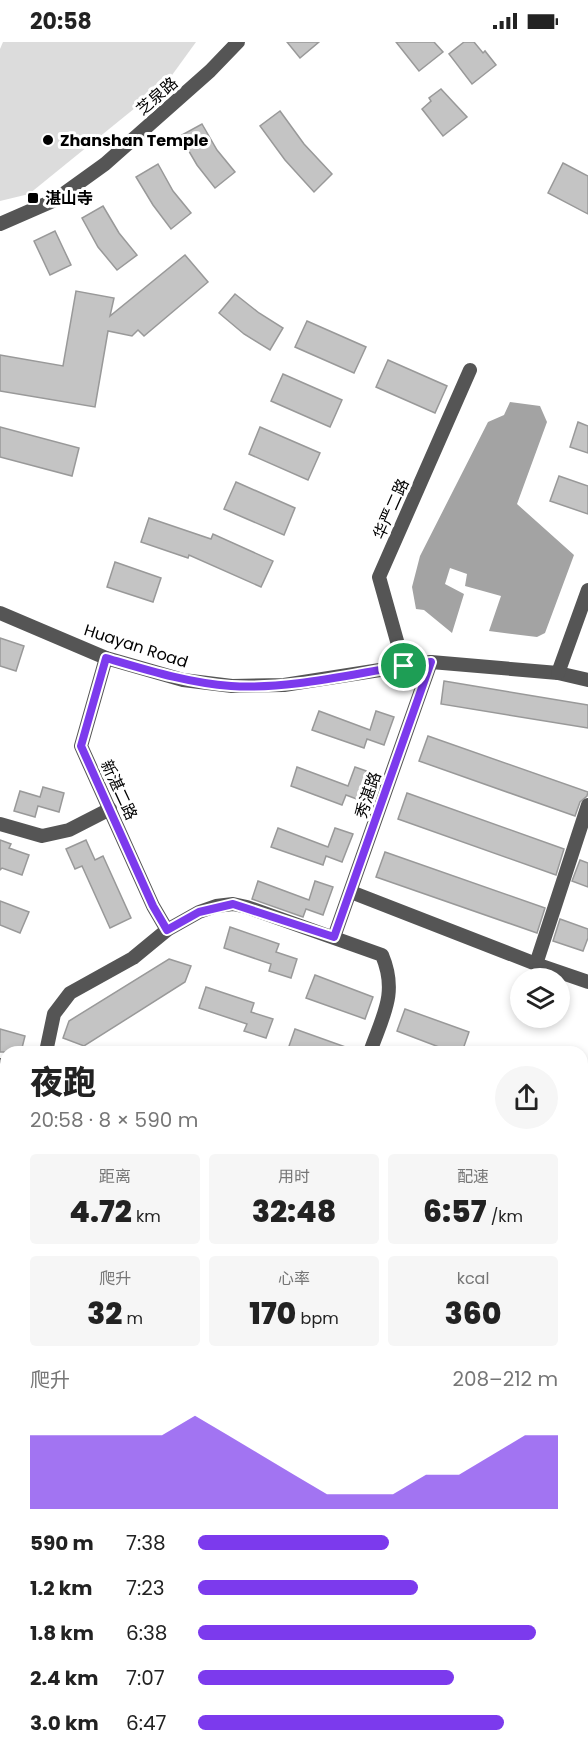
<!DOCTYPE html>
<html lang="zh">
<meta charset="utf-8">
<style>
:root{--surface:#fff;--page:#f6f6f6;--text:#222;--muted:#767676;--accent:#7c3aed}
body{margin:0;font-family:Poppins,"Noto Sans SC",sans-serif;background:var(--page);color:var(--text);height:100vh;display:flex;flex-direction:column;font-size:22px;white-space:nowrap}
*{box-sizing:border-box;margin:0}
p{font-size:20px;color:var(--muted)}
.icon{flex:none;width:33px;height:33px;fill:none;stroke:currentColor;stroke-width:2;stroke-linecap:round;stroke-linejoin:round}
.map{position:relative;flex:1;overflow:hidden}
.panel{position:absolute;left:0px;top:1004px;width:588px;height:712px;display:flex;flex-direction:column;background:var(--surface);border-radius:18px 18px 0 0;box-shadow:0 3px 9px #0003}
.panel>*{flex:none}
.buttons{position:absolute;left:510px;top:926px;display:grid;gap:12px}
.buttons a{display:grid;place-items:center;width:60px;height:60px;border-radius:50%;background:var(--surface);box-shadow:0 3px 9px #0003;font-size:30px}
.pin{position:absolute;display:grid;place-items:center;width:51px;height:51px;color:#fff;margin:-26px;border:3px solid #fff;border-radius:50%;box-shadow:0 2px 6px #0007}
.round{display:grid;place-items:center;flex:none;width:63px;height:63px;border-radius:32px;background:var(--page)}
.head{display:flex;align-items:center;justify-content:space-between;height:102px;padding:0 30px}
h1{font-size:33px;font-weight:800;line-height:45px}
.metrics{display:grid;grid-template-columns:repeat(3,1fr);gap:9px;height:102px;padding:6px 30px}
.metrics div{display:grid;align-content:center;border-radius:6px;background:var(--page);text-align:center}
.metrics b{font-size:30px;font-weight:800}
.metrics small{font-size:16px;font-weight:400}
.metrics p{font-size:16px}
.chart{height:168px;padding:12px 30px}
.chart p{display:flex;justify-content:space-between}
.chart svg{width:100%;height:108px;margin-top:6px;fill:var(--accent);opacity:.7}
ul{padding:0 30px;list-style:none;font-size:20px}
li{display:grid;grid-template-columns:96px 72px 1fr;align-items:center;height:45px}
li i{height:15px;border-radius:8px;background:var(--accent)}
.status{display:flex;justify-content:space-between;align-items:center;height:42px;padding:0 30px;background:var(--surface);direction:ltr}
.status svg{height:16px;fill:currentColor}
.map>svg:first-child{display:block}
.green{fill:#dcdcdc}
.water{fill:#a3a3a3}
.building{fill:#c4c4c4;stroke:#999;stroke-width:1.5}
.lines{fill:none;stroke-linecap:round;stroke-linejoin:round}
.path{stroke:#777;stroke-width:2;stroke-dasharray:1.5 3;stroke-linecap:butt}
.minor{stroke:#555;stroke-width:14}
.major{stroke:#000;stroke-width:15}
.route-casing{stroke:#fff;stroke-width:12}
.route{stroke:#7c3aed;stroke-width:8}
.poi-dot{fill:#000;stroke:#fff;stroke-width:2}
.labels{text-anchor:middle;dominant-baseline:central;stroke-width:6;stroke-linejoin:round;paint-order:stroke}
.street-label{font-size:16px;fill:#000;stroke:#fff}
.poi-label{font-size:16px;font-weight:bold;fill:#000;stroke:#fff;text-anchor:start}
</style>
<div class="status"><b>20:58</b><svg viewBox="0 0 49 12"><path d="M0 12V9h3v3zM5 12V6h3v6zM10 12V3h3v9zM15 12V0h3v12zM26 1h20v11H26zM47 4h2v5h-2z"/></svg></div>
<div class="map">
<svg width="588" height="1715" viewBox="0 0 588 1715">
<rect width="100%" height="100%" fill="#fff"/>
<g class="green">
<polygon points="3,0 196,0 167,40 29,152 0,159 0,7"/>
<polygon points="0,1036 6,1037 6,1105 0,1127"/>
</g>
<polygon class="water" points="510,360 540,364 547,380 517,462 574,513 545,591 537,595 489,589 501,554 465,544 467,532 450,526 445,542 464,552 452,591 424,568 416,567 412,545 420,514 488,380 504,373"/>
<g class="building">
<polygon points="287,0 319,0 300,16"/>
<polygon points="396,0 434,0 443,10 419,29"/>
<polygon points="464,0 474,0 483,11 485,9 496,23 472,42 449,12"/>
<polygon points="441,47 467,75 443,94 422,67 431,59 429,56"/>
<polygon points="280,69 304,102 332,132 314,150 285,118 260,84"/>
<polygon points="202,82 217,108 235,130 215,146 197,123 180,94"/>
<polygon points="563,121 588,134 588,172 548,151"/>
<polygon points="158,122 173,149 191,171 171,187 153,163 136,135"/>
<polygon points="103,164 119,191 137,213 117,228 98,205 82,176"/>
<polygon points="55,189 71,223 50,233 34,199"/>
<polygon points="185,213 208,240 144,294 138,288 132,294 108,289 95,365 0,349 0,313 63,324 76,249 114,256 110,274"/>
<polygon points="235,252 259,271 283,286 270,308 244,292 219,271"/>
<polygon points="307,279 366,305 354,331 295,305"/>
<polygon points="388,318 447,344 435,371 376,345"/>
<polygon points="283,332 342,358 330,385 271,359"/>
<polygon points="578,380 588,384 588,411 570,405"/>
<polygon points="0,385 79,406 72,434 0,415"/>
<polygon points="260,385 320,411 308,438 249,412"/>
<polygon points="559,434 588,444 588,472 550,459"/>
<polygon points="236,440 295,466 284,493 224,467"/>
<polygon points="149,476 211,497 213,492 273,519 261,545 189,513 188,516 141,500"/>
<polygon points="115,520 161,536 153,560 107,545"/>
<polygon points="0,596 24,604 16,629 0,624"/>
<polygon points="444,639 588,663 588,686 441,662"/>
<polygon points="319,669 370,688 376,669 394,675 384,703 367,697 364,706 312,688"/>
<polygon points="428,694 588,750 587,754 580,760 575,774 419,719"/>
<polygon points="297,725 348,744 355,725 372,731 362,759 346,753 342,763 291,744"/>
<polygon points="43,745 64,751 59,770 38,764 35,775 14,769 20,749 40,755"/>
<polygon points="407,751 564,807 556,833 398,777"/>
<polygon points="278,786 328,805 335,786 353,792 342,820 326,814 323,823 271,805"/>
<polygon points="0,798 11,802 9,806 29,813 22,833 2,826 0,828"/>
<polygon points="86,798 95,818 103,814 131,876 110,886 82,824 75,827 66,807"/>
<polygon points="385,810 545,866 537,891 376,835"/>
<polygon points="580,818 588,821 588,845 572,839"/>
<polygon points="258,839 309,858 315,839 333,845 323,873 306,867 303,875 252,857"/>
<polygon points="0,859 29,870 20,891 0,883"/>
<polygon points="560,877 588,887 588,896 583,909 553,899"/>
<polygon points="230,885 279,902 276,910 297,917 291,936 269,929 271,922 224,906"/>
<polygon points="169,917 191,924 185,940 84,1004 63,996 69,979"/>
<polygon points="315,933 373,955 365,977 306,956"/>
<polygon points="206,945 254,961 251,970 273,977 266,996 244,989 247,982 199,966"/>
<polygon points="405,967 469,990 462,1010 452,1010 397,989"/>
<polygon points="0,987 25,994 21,1010 0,1010"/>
<polygon points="295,987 354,1008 354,1010 287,1010"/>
</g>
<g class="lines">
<polyline class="path" points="572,1715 588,1713"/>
<g class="minor">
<polyline points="0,182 55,158 105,122 210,29 238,0"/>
<polyline points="0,571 106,616 183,638 232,644 284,643 431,620 558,631 588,638"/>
<polyline points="106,616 81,704 153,864 167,888"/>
<polyline points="404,624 379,535 470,328"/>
<polyline points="558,631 588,548"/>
<polyline points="0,782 42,794 69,788 110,767"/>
<polyline points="351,850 536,922 588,940"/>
<polyline points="334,895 431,620"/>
<polyline points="536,922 588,763"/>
<path d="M46,1010L54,972L70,951L133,916L167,888L199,870L216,864L233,862L247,865L382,913C398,951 383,973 370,1010"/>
<polyline points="0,1023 6,1025"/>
<polyline points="0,1186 6,1164"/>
<polyline points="0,1226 6,1228"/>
<polyline points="0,1457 6,1459"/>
<polyline points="582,1566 588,1558"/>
</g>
<g class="major">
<polyline points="582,1160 588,1144"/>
<polyline points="582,1211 588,1195"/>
<polyline points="0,1591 6,1591"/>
<polyline points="582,1612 588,1612"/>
<polyline points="0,1618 6,1618"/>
<polyline points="582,1636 588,1636"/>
<polyline points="392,1715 393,1710"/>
<polyline points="408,1715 409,1710"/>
</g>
</g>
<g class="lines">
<defs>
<path id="route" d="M106,616C147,628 188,641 231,644C298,648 365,628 431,620L334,895L233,862L199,870L167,888L153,864L81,704Z"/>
</defs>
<use href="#route" class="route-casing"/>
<use href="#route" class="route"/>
</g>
<g class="poi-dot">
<circle cx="48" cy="98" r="6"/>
<rect x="27" y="150" width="12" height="12" rx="3"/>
</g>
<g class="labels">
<g class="street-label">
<text transform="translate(157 54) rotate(-41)">芝泉路</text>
<text transform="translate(391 467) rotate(-66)">华严二路</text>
<text transform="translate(136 604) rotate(18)">Huayan Road</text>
<text transform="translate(119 748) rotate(65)">新湛二路</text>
<text transform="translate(368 753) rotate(-71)">秀湛路</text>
</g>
<g class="poi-label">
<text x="60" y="98">Zhanshan Temple</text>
<text x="45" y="156">湛山寺</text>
</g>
</g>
</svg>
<div class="buttons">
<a><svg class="icon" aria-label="layers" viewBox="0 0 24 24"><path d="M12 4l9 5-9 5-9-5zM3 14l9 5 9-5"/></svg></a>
</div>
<div class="pin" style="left:404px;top:624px;background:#1e9e55"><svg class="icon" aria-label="arrive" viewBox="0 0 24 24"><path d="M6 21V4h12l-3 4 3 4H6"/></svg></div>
<section class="panel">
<div class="head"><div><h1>夜跑</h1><p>20:58 · 8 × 590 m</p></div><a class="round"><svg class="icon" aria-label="share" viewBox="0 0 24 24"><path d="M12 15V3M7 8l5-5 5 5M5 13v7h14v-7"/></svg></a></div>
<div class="metrics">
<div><p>距离</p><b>4.72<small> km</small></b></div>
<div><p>用时</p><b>32:48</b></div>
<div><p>配速</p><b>6:57<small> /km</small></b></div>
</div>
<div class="metrics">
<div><p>爬升</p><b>32<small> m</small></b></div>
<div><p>心率</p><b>170<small> bpm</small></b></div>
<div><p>kcal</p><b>360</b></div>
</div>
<div class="chart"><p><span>爬升</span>208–212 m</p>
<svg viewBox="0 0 160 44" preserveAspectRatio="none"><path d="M0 44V14L10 14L20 14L30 14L40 14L50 6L60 14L70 22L80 30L90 38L100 38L110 38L120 30L130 30L140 22L150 14L160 14V44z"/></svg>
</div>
<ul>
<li><b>590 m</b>7:38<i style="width:53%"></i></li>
<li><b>1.2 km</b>7:23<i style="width:61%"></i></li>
<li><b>1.8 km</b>6:38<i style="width:94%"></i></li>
<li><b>2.4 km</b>7:07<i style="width:71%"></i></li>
<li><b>3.0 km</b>6:47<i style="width:85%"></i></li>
</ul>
</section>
</div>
